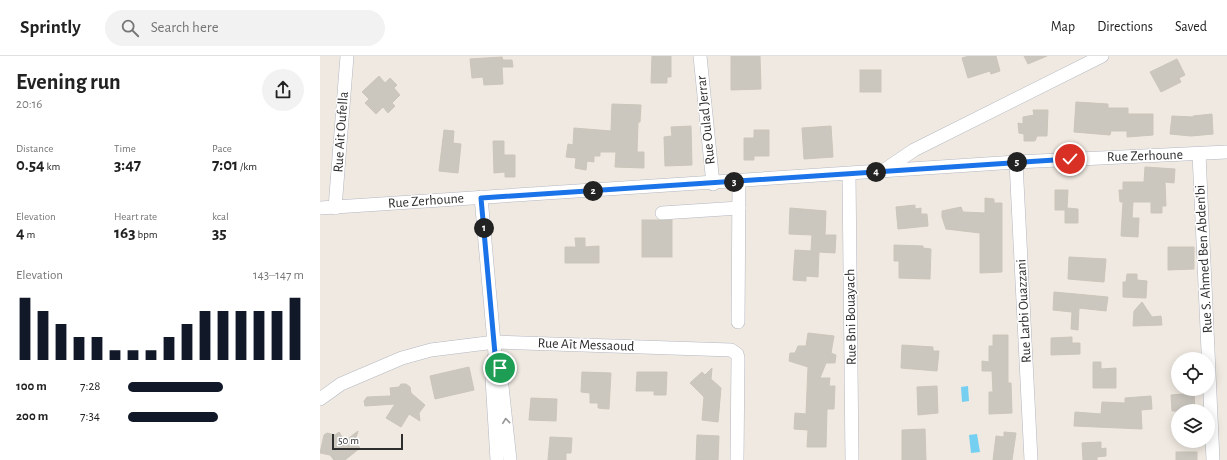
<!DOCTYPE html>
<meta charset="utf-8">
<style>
:root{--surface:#fff;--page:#f2f2f2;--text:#222;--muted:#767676;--line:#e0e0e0;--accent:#111827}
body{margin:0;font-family:"Alegreya Sans",sans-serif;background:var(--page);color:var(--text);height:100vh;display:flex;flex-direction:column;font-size:15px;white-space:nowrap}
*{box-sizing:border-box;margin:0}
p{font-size:13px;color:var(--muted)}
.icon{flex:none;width:22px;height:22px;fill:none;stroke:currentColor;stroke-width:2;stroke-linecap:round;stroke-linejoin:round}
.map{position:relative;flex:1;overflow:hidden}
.details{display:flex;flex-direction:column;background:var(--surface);width:320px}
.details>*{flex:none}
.controls{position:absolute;left:851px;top:296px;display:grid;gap:8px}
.controls a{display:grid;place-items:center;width:44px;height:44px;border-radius:50%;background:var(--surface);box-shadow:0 2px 10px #0003;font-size:20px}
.scale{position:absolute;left:12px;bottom:10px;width:71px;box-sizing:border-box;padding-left:4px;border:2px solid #2e2e2e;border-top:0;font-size:11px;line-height:14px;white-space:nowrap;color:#2e2e2e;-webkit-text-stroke:3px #fff;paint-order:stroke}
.pin{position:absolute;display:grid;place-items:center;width:34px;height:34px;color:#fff;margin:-17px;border:2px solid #fff;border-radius:50%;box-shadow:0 1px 4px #0007}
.km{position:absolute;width:20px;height:20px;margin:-10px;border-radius:50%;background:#222;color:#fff;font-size:11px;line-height:20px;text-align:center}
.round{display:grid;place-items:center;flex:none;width:42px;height:42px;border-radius:21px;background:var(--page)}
.overview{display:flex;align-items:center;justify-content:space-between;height:68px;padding:0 16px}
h1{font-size:22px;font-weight:700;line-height:30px}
.stats{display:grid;grid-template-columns:repeat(3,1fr);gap:6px;height:68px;padding:4px 16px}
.stats div{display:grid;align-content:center}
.stats b{font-size:17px;font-weight:700}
.stats small{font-size:11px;font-weight:400}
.stats p{font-size:11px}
.chart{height:112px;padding:8px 16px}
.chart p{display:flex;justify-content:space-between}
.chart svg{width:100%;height:72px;margin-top:4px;stroke:var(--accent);stroke-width:6}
ul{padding:0 16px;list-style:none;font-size:13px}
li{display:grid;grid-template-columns:64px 48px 1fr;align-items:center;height:30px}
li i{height:10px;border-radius:5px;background:var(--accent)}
header{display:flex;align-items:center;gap:24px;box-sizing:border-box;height:56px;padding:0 20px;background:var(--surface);border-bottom:1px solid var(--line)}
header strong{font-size:19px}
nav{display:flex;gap:22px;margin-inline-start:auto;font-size:14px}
.search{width:280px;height:36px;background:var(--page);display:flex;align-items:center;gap:10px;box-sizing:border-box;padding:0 14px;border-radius:22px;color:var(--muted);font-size:15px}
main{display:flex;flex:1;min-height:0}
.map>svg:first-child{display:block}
.water{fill:#75cff0}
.building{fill:#cbc7bf;stroke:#cbc5ba}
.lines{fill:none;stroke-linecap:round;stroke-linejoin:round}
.minor-casing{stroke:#b4b7c1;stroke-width:14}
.minor{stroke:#fff;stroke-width:13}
.oneway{stroke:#969696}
.route-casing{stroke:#fff;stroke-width:8}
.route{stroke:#1a73e8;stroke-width:5}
.labels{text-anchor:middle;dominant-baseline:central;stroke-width:3;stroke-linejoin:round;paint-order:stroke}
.street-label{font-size:14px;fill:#2e2e2e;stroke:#fff}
</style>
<header>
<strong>Sprintly</strong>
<div class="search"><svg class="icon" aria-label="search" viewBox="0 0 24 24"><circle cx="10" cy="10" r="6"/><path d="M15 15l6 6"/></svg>Search here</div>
<nav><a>Map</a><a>Directions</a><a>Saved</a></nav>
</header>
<main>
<section class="details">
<div class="overview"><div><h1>Evening run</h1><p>20:16</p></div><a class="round"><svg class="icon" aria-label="share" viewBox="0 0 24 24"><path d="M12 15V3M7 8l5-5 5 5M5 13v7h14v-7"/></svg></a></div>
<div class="stats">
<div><p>Distance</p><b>0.54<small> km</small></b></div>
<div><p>Time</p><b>3:47</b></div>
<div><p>Pace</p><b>7:01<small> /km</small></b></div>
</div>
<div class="stats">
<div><p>Elevation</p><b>4<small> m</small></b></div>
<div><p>Heart rate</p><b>163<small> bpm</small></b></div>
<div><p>kcal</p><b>35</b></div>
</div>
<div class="chart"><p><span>Elevation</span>143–147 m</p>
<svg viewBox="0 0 160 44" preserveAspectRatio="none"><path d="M5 44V6M15 44V14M25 44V22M35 44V30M45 44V30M55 44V38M65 44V38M75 44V38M85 44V30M95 44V22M105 44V14M115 44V14M125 44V14M135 44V14M145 44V14M155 44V6"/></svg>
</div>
<ul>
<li><b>100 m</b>7:28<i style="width:54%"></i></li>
<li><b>200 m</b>7:34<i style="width:51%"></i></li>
</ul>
</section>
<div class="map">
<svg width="907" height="404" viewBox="0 0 907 404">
<rect width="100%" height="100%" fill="#efe9e1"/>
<g class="water">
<polygon points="648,330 649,345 642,346 641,331"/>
<polygon points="657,378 660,396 651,397 649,379"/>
</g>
<g class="building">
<polygon points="332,0 351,0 351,21 347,21 347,27 331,27"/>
<polygon points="411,0 440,0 441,33 411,34"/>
<polygon points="649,0 676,0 680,15 671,18 670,15 648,22 642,2"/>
<polygon points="704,0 727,0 708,8"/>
<polygon points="182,1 183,4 192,4 193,11 182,11 183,28 164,29 163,21 152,22 150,3"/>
<polygon points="857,3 865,19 859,22 861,26 841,36 830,16"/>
<rect x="540" y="14" width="21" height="22"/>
<polygon points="59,20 65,27 70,22 77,29 74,32 80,39 72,47 75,50 68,57 63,51 56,58 45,47 49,43 42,36"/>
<polygon points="756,46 788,48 788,52 808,52 808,58 833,58 833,79 807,81 807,75 791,75 790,79 754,76"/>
<polygon points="292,48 321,49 320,66 318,66 317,96 324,96 324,112 295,111 296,96 280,96 280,100 274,100 274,106 267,105 266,114 255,112 256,102 246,101 248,88 253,89 254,72 291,75"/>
<polygon points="713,54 728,54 727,80 717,80 715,85 704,85 704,78 699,77 698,67 703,68 703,61 714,59"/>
<polygon points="892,58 893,78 871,80 850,78 852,60 873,61 873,60"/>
<polygon points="371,70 372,109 345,110 344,81 352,80 351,71"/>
<polygon points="511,70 513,101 484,103 482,72"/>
<polygon points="124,74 134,75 133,87 141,88 138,117 119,115"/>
<polygon points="434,74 449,74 449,100 434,100 434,104 424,104 424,82 434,82"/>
<polygon points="173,85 184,85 184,99 195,99 195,121 185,121 185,116 174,117"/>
<polygon points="825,111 855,113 854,127 845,126 846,150 842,150 842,157 831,157 831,146 813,146 812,162 819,162 818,181 801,180 803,146 800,146 799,134 803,134 803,126 824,126"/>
<polygon points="735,134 748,134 747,152 758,153 758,167 745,167 745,154 735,154"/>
<polygon points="665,142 674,143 674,147 682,147 682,216 660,217 660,177 626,173 622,161 622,155 641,151 643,156 665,157"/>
<polygon points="595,149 595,153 601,152 601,158 607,158 608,170 578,173 576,151"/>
<polygon points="470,152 506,155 505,179 516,179 515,197 499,196 498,221 486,220 486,225 473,224 475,194 491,195 492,179 469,178"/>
<rect x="322" y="164" width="30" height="37"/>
<polygon points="255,182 265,182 265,191 279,190 279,207 245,207 245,191 256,191"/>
<polygon points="574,189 603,190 603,192 611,193 610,223 579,222 579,205 574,205"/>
<polygon points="848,191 874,191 874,213 848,214"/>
<polygon points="749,201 786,203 784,226 748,223"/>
<polygon points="807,218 817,218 817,224 827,225 826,242 803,241 803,226 806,226"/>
<polygon points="734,236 788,241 786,255 759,252 758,274 751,273 752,256 733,254"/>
<polygon points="822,246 832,261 841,260 842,269 813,270 814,255"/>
<polygon points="488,277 514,280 511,297 516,299 515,307 506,307 500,322 510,322 509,330 515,330 514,353 507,353 506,391 487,391 488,374 474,373 475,357 486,358 488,311 469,305 470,297 475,297 478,290 486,290"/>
<polygon points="673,279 688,279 688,327 691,327 692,357 669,358 669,336 673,336 672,315 662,315 662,305 669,306 669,290 673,290"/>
<polygon points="752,281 752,287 760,287 760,298 731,299 731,282"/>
<polygon points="582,289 613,291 613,295 619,295 617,315 581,312"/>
<polygon points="773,306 781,306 781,313 796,312 796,332 773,332"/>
<polygon points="149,311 154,334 115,343 110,320"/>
<polygon points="392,312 391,323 401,332 398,366 382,364 384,341 370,327 382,316 385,319"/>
<polygon points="262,316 291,317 289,353 278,352 278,347 270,347 270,337 261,336"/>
<polygon points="317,316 347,316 346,339 334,339 334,335 316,335"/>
<polygon points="81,328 86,328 90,331 91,337 105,349 99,357 100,365 89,358 81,371 66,362 75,348 45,350 44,345 47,341 71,340 70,332 79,331"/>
<polygon points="617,330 618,357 598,359 597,331"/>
<polygon points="874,337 875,355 852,355 851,339"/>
<polygon points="831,340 832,353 821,354 822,373 754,370 755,356 781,358 782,346 805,347 805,342"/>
<polygon points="211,342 237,343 236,365 209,364"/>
<polygon points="605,373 606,404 582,404 582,374"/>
<polygon points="38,375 35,385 40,392 25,404 14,404 10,399 0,397 4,379 7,377 15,379 19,376 25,385"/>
<polygon points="684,376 696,377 692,404 673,404 676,380 684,381"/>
<polygon points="377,379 399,380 398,404 376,404"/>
<polygon points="230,381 252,382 251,397 246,397 246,404 228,404"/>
<polygon points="781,386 781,393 786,392 786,400 777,401 777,404 763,404 762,387"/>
<rect x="856" y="396" width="21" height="8"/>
</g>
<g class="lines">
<defs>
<g id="minor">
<polyline points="380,0 393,128"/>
<polyline points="879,98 893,404"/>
<polyline points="696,106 711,404"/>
<polyline points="563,115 594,94 782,0"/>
<polyline points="529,118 532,404"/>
<polyline points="161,141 175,298 180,312 190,404"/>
<polyline points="0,152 696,106 907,96"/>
<polyline points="15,152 27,0"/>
<polyline points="342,157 419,152"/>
<polyline points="418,266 419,126"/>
<polyline points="174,302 172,322 177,404"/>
<polyline points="0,343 21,328 82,302 111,294 175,286 411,294 417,298 418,302 417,404"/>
</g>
</defs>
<use href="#minor" class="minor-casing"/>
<use href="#minor" class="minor"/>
</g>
<defs><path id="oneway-chevron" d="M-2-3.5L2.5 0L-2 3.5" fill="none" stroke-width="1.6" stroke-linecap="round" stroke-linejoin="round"/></defs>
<use class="oneway" href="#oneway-chevron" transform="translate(186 365) rotate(-96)"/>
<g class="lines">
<defs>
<polyline id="route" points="180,312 175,298 161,142 750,103"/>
</defs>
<use href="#route" class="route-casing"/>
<use href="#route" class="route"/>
</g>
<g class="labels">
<g class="street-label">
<text transform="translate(386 64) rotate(-96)">Rue Oulad Jerrar</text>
<text transform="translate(21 76) rotate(-86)">Rue Ait Oufella</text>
<text transform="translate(825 100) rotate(-2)">Rue Zerhoune</text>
<text transform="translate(106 145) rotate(-4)">Rue Zerhoune</text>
<text transform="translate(884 203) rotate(-93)">Rue S. Ahmed Ben Abden'bi</text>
<text transform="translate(704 255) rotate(-93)">Rue Larbi Ouazzani</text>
<text transform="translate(531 261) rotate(-91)">Rue Bni Bouayach</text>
<text transform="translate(266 289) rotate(2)">Rue Aït Messaoud</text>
</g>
</g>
</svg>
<div class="controls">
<a><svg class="icon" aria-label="locate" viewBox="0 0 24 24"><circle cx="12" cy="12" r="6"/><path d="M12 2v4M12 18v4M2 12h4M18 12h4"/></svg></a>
<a><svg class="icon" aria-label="layers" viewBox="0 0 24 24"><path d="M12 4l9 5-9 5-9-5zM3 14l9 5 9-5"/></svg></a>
</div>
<div class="scale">50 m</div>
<div class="pin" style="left:180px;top:312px;background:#1e9e55"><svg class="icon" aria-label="arrive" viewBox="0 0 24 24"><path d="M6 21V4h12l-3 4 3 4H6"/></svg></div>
<div class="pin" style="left:750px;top:103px;background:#d93025"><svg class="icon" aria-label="check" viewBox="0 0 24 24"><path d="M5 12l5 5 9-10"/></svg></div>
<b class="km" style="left:164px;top:172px">1</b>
<b class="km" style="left:273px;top:135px">2</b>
<b class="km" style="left:414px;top:126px">3</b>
<b class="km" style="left:556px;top:116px">4</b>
<b class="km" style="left:697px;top:106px">5</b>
</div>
</main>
